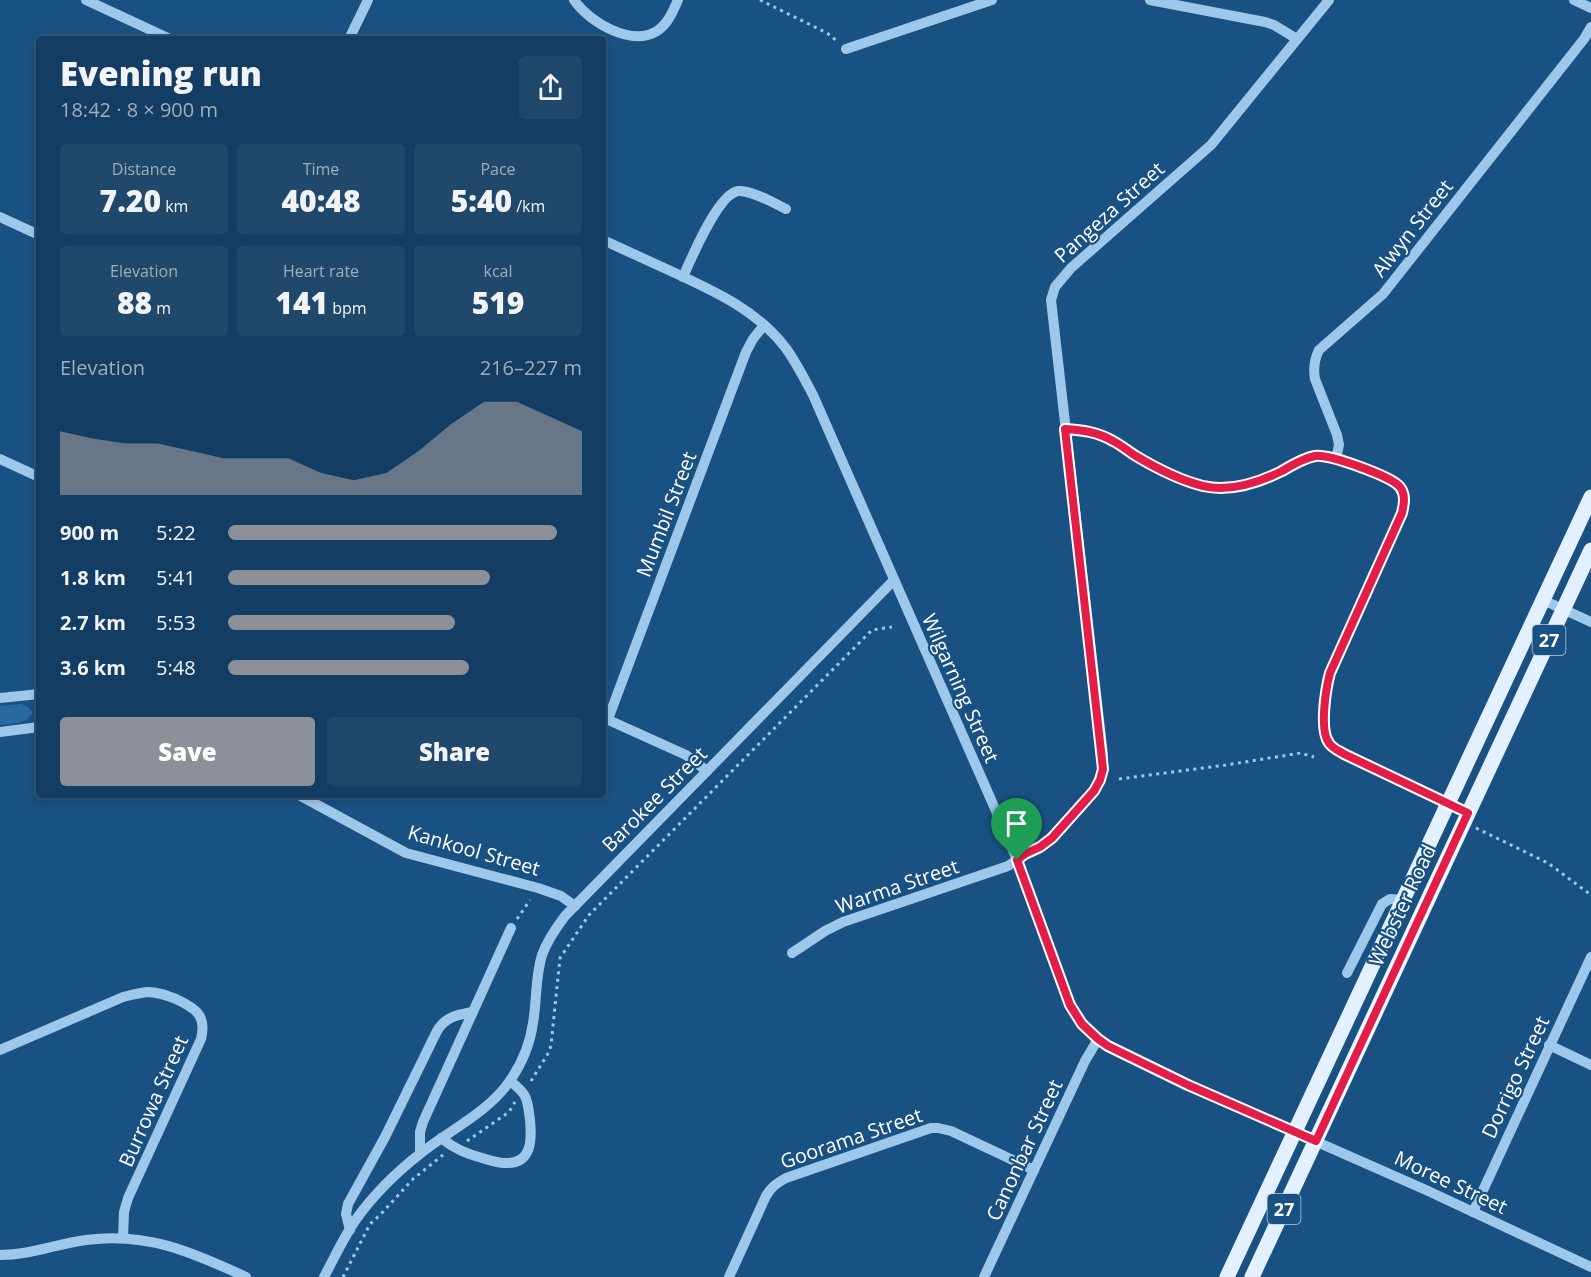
<!DOCTYPE html>
<meta charset="utf-8">
<style>
:root{--surface:#133d62;--page:#20486b;--text:#f1f3f6;--muted:#9daebe;--line:#325677;--accent:#8c9099}
body{margin:0;font-family:"Open Sans",sans-serif;background:var(--page);color:var(--text);height:100vh;display:flex;flex-direction:column;font-size:22px;white-space:nowrap}
*{box-sizing:border-box;margin:0}
p{font-size:20px;color:var(--muted)}
.icon{flex:none;width:33px;height:33px;fill:none;stroke:currentColor;stroke-width:2;stroke-linecap:round;stroke-linejoin:round}
.map{position:relative;flex:1;overflow:hidden}
.sheet{position:absolute;left:36px;top:36px;width:570px;height:762px;display:flex;flex-direction:column;background:var(--surface);border-radius:6px;box-shadow:0 3px 9px #0003,0 0 0 2px var(--line)}
.sheet>*{flex:none}
.pin{position:absolute;display:grid;place-items:center;width:51px;height:51px;color:#fff;margin:-62px -26px;border-radius:50% 50% 50% 0;rotate:-45deg;box-shadow:0 0 6px #0007}
.pin .icon{rotate:45deg}
.round{display:grid;place-items:center;flex:none;width:63px;height:63px;border-radius:6px;background:var(--page)}
.head{display:flex;align-items:center;justify-content:space-between;height:102px;padding:0 24px}
h1{font-size:33px;font-weight:800;line-height:45px}
.stats{display:grid;grid-template-columns:repeat(3,1fr);gap:9px;height:102px;padding:6px 24px}
.stats div{display:grid;align-content:center;border-radius:6px;background:var(--page);text-align:center}
.stats b{font-size:30px;font-weight:800}
.stats small{font-size:16px;font-weight:400}
.stats p{font-size:16px}
.chart{height:168px;padding:12px 24px}
.chart p{display:flex;justify-content:space-between}
.chart svg{width:100%;height:108px;margin-top:6px;fill:var(--accent);opacity:.7}
.button{display:flex;gap:12px;margin-top:auto;padding:12px 24px}
.button a{flex:1;height:69px;border-radius:6px;background:var(--accent);color:#fff;font-size:24px;font-weight:800;line-height:69px;text-align:center}
.button a+a{background:var(--page);color:var(--text)}
ul{padding:0 24px;list-style:none;font-size:20px}
li{display:grid;grid-template-columns:96px 72px 1fr;align-items:center;height:45px}
li i{height:15px;border-radius:8px;background:var(--accent)}
.map>svg:first-child{display:block}
.green{fill:#2869a0}
.lines{fill:none;stroke-linecap:round;stroke-linejoin:round}
.path{stroke:#9ec8eb;stroke-width:3;stroke-dasharray:3 4.5;stroke-linecap:butt}
.minor{stroke:#9ec8eb;stroke-width:10}
.major{stroke:#e2f0ff;stroke-width:15}
.route-casing{stroke:#fff;stroke-width:12}
.route{stroke:#e11d48;stroke-width:8}
.labels{text-anchor:middle;dominant-baseline:central;stroke-width:4.5;stroke-linejoin:round;paint-order:stroke}
.shield{fill:#195183;stroke:#bacbda;stroke-width:1.5}
.shield-label{font-size:18px;font-weight:bold;fill:#fff}
.street-label{font-size:20px;fill:#fff;stroke:#195183}
</style>
<div class="map">
<svg width="1591" height="1277" viewBox="0 0 1591 1277">
<rect width="100%" height="100%" fill="#195183"/>
<path class="green" d="M21,704L27,706L33,712C26,725 13,723 0,725V706Z"/>
<g class="lines">
<g class="path">
<polyline points="760,0 827,33 837,41"/>
<polyline points="1119,779 1226,765 1301,753 1314,757"/>
<polyline points="1476,828 1548,863 1591,895"/>
<polyline points="517,919 530,900"/>
<polyline points="531,1081 549,1052 551,1045 560,958 589,915 872,630 892,627"/>
<polyline points="467,1141 509,1112 515,1102"/>
<polyline points="343,1277 370,1224 381,1214 413,1179 443,1155"/>
</g>
<g class="minor">
<polyline points="86,0 170,39"/>
<path d="M574,0C589,22 631,47 657,31C668,24 673,11 678,0"/>
<polyline points="1150,0 1265,22 1274,25 1297,39"/>
<polyline points="1574,0 1591,8"/>
<polyline points="349,39 368,0"/>
<polyline points="846,49 992,0"/>
<polyline points="0,217 39,235"/>
<path d="M603,240C627,251 651,262 675,273C716,292 756,310 785,347C796,362 804,378 813,395L1007,836L1028,888L1070,1005L1082,1024L1098,1039L1108,1046L1188,1085L1426,1190L1591,1267"/>
<path d="M683,277C691,259 718,194 738,191C751,190 774,203 786,209"/>
<path d="M1065,429C1081,429 1095,432 1110,439C1119,443 1128,451 1137,456C1159,469 1187,486 1213,487C1236,489 1259,482 1280,472C1292,466 1305,457 1318,456C1337,454 1378,474 1396,483C1405,492 1405,501 1402,513L1330,673C1326,688 1320,730 1329,743C1332,748 1339,751 1344,754L1468,813"/>
<polyline points="0,459 39,477"/>
<path d="M1336,459L1339,445L1337,435L1315,379C1313,368 1314,360 1319,350L1383,294L1584,39L1591,27"/>
<polyline points="1543,600 1591,622"/>
<polyline points="0,698 39,694"/>
<polyline points="604,718 686,755 707,771"/>
<polyline points="608,719 746,352 753,339 764,325"/>
<polyline points="0,732 39,727"/>
<polyline points="299,795 406,853 538,888 561,896 575,906"/>
<polyline points="792,953 825,931 843,922 1008,866 1025,854 1035,850 1045,844 1094,791 1102,774 1103,755 1051,300 1055,287 1071,268 1211,145 1329,0"/>
<polyline points="1347,973 1382,904 1390,899 1403,900"/>
<polyline points="1549,1045 1591,1065"/>
<path d="M0,1050L123,997C131,995 139,993 147,992C158,992 166,995 176,999C195,1008 207,1015 201,1039L128,1198L124,1212L123,1238"/>
<path d="M441,1138C455,1149 465,1153 482,1158C489,1160 497,1163 504,1163C532,1165 532,1140 530,1120C527,1098 528,1095 510,1081"/>
<polyline points="420,1153 420,1132 423,1122 511,928"/>
<polyline points="1473,1212 1591,957"/>
<path d="M350,1230L346,1214L348,1204L385,1137L437,1031C445,1017 457,1015 472,1012"/>
<path d="M0,1255C31,1255 56,1244 86,1240C147,1232 192,1252 246,1277"/>
<path d="M324,1277C335,1257 344,1236 357,1218C375,1193 398,1171 421,1153C450,1130 488,1112 509,1082C522,1064 530,1044 533,1023C537,1000 535,978 542,955C547,941 556,928 565,916L894,580"/>
<path d="M729,1277L766,1196C771,1187 777,1183 786,1178L931,1128H938L951,1131L1034,1170"/>
<polyline points="984,1277 1085,1061 1098,1039"/>
</g>
<g class="major">
<polyline points="1227,1277 1591,497"/>
<polyline points="1252,1277 1591,550"/>
</g>
</g>
<g class="lines">
<defs>
<path id="route" d="M1065,429C1082,430 1098,432 1113,441C1121,445 1128,451 1136,456C1156,468 1179,480 1203,486C1229,492 1258,483 1282,471C1292,465 1304,458 1315,456C1329,454 1391,476 1400,487C1406,495 1404,504 1402,513L1330,673C1326,688 1319,730 1329,743C1332,748 1339,751 1344,754L1468,813L1316,1141L1188,1085L1108,1046L1098,1039L1082,1024L1070,1005L1017,860L1025,854L1040,847L1052,838L1094,791L1100,780L1103,769Z"/>
</defs>
<use href="#route" class="route-casing"/>
<use href="#route" class="route"/>
</g>
<g class="labels">
<g class="shield">
<rect x="1532.5" y="625" width="33" height="30" rx="4.5"/>
<rect x="1267.5" y="1194" width="33" height="30" rx="4.5"/>
</g>
<g class="shield-label">
<text x="1549" y="640">27</text>
<text x="1284" y="1209">27</text>
</g>
<g class="street-label">
<text transform="translate(1109 212) rotate(-42)">Pangeza Street</text>
<text transform="translate(1412 228) rotate(-52)">Alwyn Street</text>
<text transform="translate(666 514) rotate(-69)">Mumbil Street</text>
<text transform="translate(961 688) rotate(66)">Wilgarning Street</text>
<text transform="translate(654 799) rotate(-45)">Barokee Street</text>
<text transform="translate(474 850) rotate(16)">Kankool Street</text>
<text transform="translate(897 886) rotate(-19)">Warma Street</text>
<text transform="translate(1402 905) rotate(-65)">Webster Road</text>
<text transform="translate(1515 1077) rotate(-65)">Dorrigo Street</text>
<text transform="translate(153 1101) rotate(-66)">Burrowa Street</text>
<text transform="translate(851 1138) rotate(-19)">Goorama Street</text>
<text transform="translate(1024 1150) rotate(-65)">Canonbar Street</text>
<text transform="translate(1451 1182) rotate(25)">Moree Street</text>
</g>
</g>
</svg>
<div class="pin" style="left:1017px;top:860px;background:#1e9e55"><svg class="icon" aria-label="arrive" viewBox="0 0 24 24"><path d="M6 21V4h12l-3 4 3 4H6"/></svg></div>
<section class="sheet">
<div class="head"><div><h1>Evening run</h1><p>18:42 · 8 × 900 m</p></div><a class="round"><svg class="icon" aria-label="share" viewBox="0 0 24 24"><path d="M12 15V3M7 8l5-5 5 5M5 13v7h14v-7"/></svg></a></div>
<div class="stats">
<div><p>Distance</p><b>7.20<small> km</small></b></div>
<div><p>Time</p><b>40:48</b></div>
<div><p>Pace</p><b>5:40<small> /km</small></b></div>
</div>
<div class="stats">
<div><p>Elevation</p><b>88<small> m</small></b></div>
<div><p>Heart rate</p><b>141<small> bpm</small></b></div>
<div><p>kcal</p><b>519</b></div>
</div>
<div class="chart"><p><span>Elevation</span>216–227 m</p>
<svg viewBox="0 0 160 44" preserveAspectRatio="none"><path d="M0 44V18L10 21L20 23L30 23L40 26L50 29L60 29L70 29L80 35L90 38L100 35L110 26L120 15L130 6L140 6L150 12L160 18V44z"/></svg>
</div>
<ul>
<li><b>900 m</b>5:22<i style="width:93%"></i></li>
<li><b>1.8 km</b>5:41<i style="width:74%"></i></li>
<li><b>2.7 km</b>5:53<i style="width:64%"></i></li>
<li><b>3.6 km</b>5:48<i style="width:68%"></i></li>
</ul>
<div class="button"><a>Save</a><a>Share</a></div>
</section>
</div>
